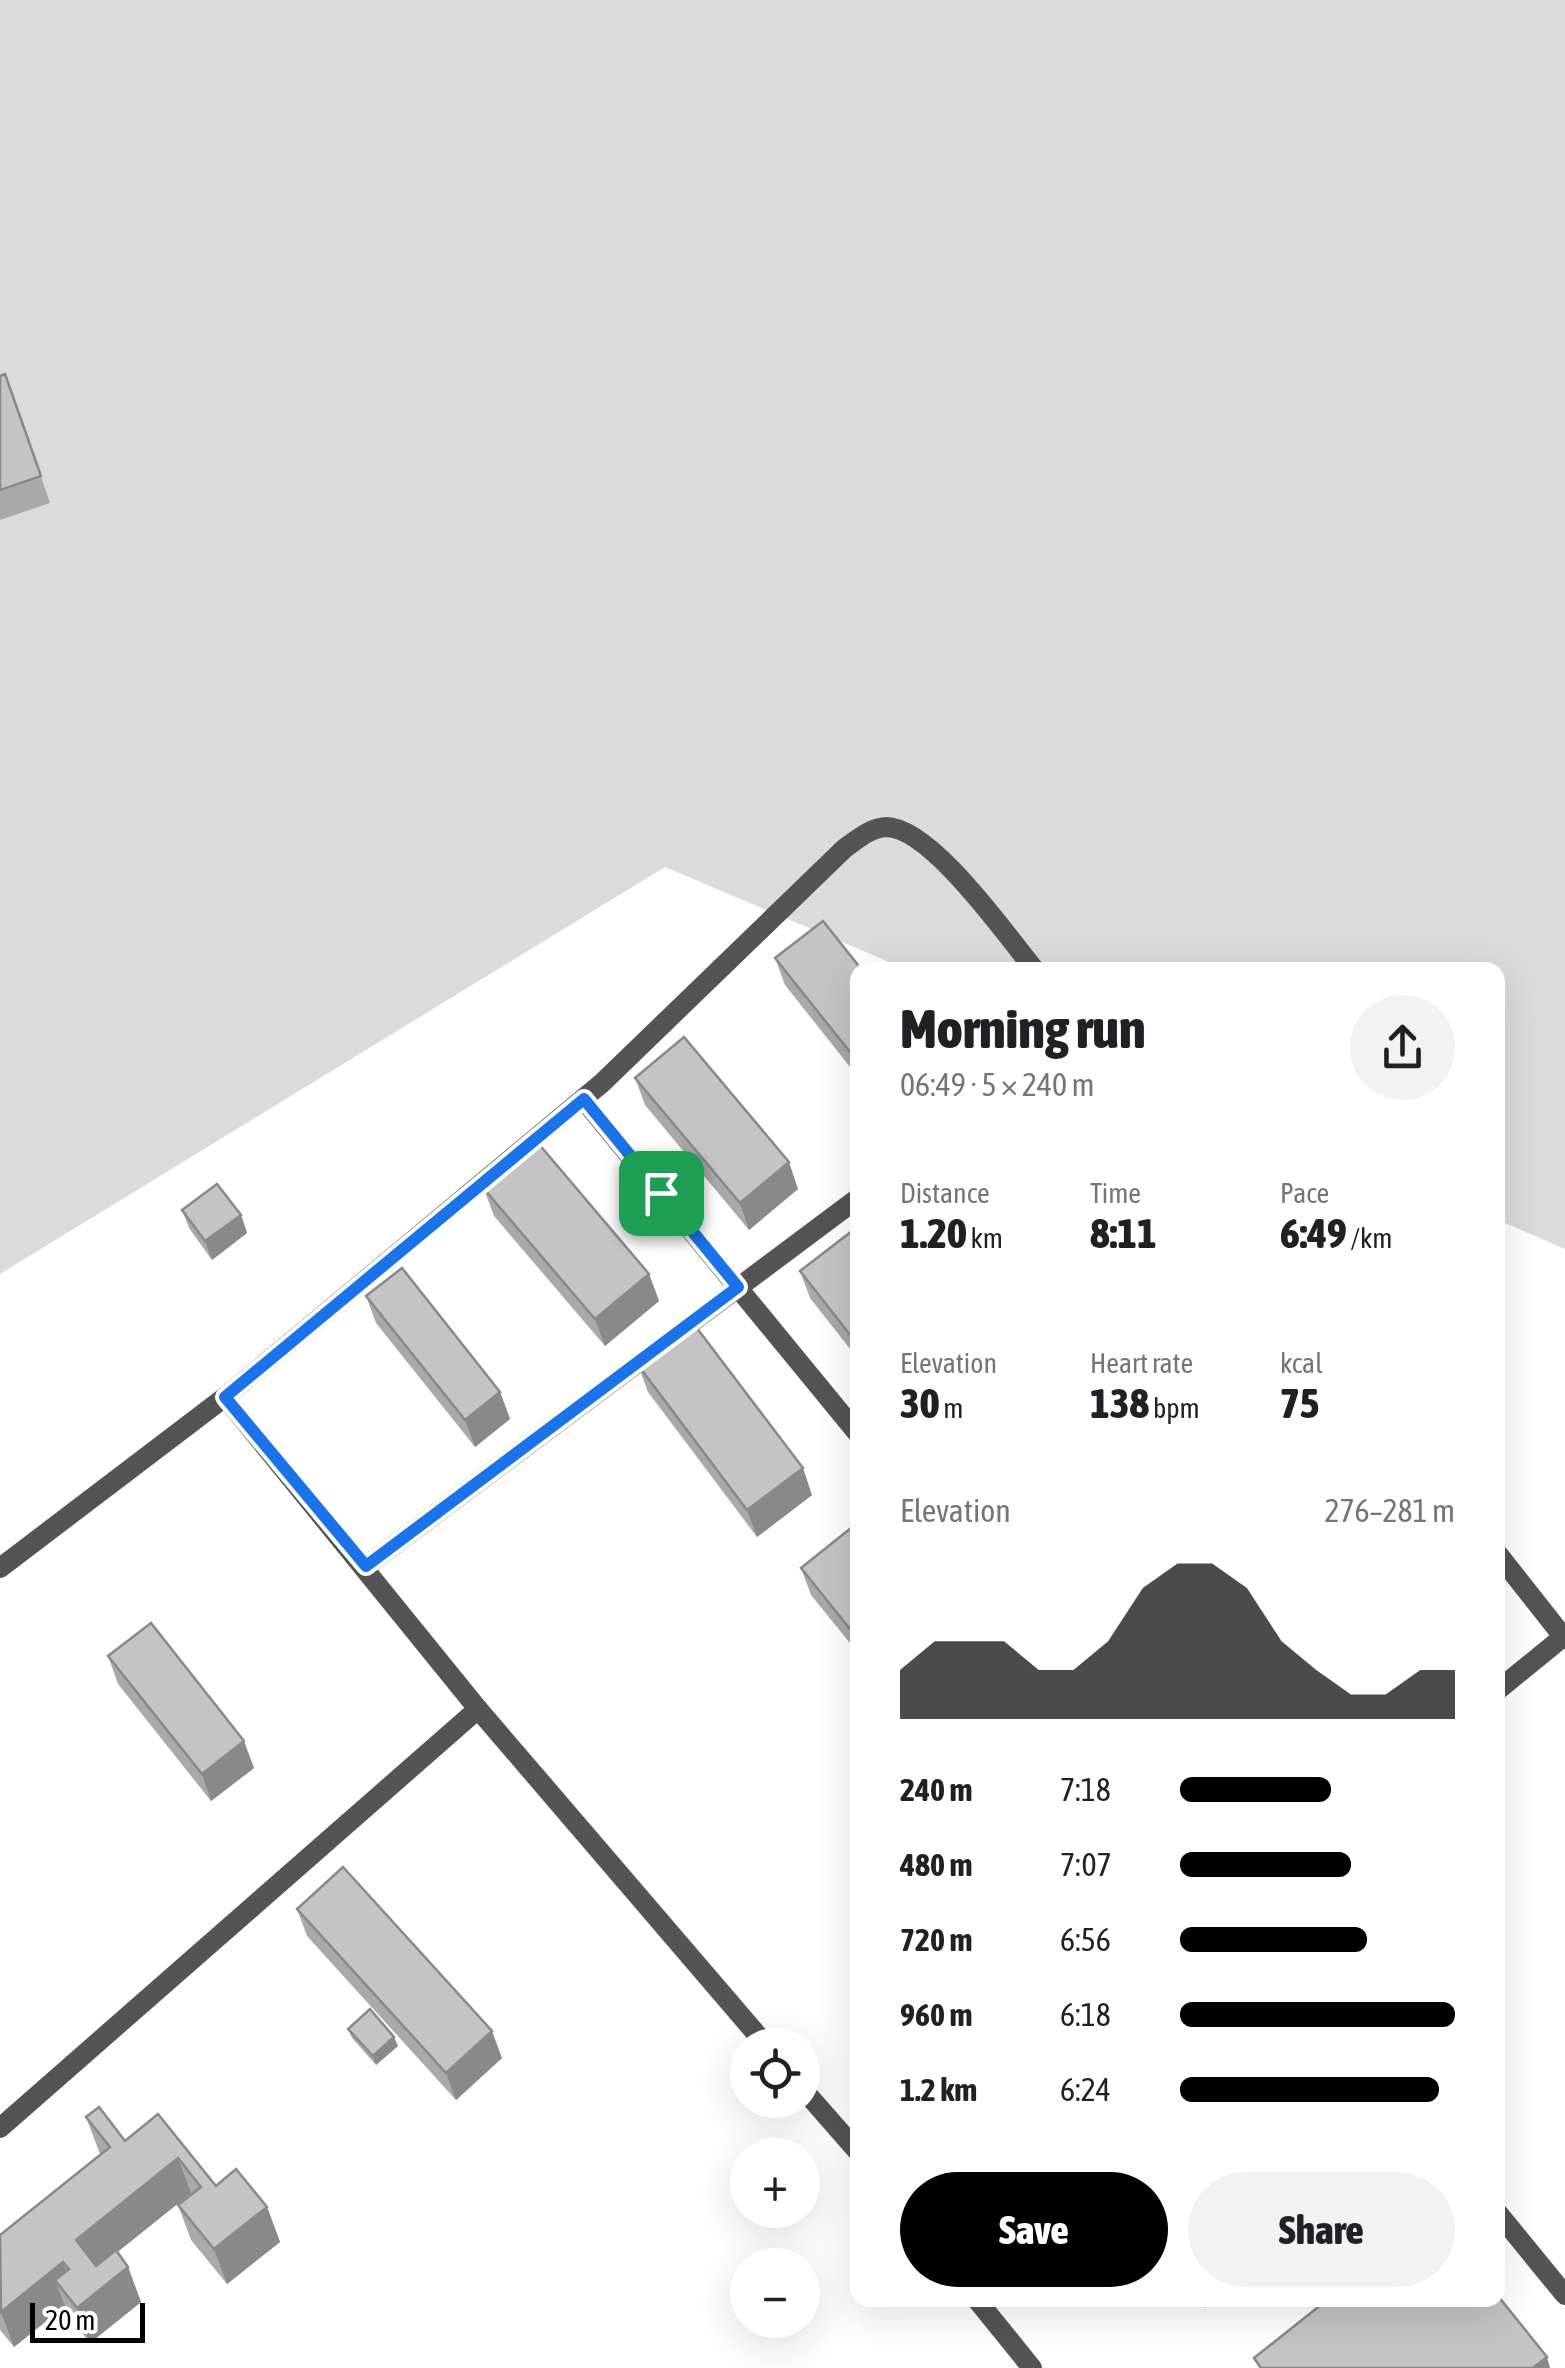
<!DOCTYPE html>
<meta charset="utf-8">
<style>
:root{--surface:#fff;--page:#f2f2f2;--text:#202124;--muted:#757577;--accent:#000}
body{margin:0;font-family:"Asap Condensed",sans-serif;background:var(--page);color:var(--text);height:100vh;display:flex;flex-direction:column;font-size:38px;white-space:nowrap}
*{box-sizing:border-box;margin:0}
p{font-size:32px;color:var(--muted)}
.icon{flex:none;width:55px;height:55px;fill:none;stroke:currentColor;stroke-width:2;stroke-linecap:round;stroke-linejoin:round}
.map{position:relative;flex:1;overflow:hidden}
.drawer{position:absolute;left:850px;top:962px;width:655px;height:1345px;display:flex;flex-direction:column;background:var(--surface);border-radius:20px;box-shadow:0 10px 40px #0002}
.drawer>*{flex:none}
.buttons{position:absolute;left:730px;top:2028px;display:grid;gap:20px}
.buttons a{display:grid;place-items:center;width:90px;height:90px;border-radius:50%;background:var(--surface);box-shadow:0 10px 40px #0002;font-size:50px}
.scale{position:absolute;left:30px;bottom:25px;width:115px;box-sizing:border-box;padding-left:10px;border:5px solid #000;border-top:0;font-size:28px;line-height:35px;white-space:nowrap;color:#000;-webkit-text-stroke:8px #fff;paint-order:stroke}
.pin{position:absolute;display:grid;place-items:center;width:85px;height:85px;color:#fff;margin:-42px;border-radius:20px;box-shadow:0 5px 15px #0006}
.round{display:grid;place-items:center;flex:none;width:105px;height:105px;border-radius:52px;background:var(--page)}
.head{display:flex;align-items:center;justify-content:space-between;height:170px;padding:0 50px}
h1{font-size:55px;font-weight:800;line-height:75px}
.metrics{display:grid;grid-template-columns:repeat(3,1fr);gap:15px;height:170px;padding:10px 50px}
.metrics div{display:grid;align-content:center}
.metrics b{font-size:42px;font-weight:800}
.metrics small{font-size:28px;font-weight:400}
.metrics p{font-size:28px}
.chart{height:280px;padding:20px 50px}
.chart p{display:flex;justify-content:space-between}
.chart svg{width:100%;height:180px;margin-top:10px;fill:var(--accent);opacity:.7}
.cta{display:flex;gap:20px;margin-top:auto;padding:20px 50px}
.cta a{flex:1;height:115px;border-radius:60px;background:var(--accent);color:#fff;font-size:40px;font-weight:800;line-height:115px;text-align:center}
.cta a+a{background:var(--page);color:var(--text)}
ul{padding:0 50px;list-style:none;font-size:32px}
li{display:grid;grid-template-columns:160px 120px 1fr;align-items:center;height:75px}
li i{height:25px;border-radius:12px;background:var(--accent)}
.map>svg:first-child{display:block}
.green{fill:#dbdbdb}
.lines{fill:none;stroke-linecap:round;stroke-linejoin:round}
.minor{stroke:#545454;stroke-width:20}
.wall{fill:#a9a9a9}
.shaded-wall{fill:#898989}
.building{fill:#c4c4c4;stroke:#898989;stroke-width:2.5}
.route-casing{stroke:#fff;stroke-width:20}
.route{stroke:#1a73e8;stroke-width:12}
</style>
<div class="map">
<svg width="1565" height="2368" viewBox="0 0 1565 2368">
<rect width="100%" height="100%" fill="#fff"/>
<polygon class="green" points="0,0 1565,0 1565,1249 1498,1220 1498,970 908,970 665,867 0,1274"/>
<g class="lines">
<g class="minor">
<polyline points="583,1099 858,1434"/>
<polyline points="225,1397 478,1709 766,2045"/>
<polyline points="1498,1554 1565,1639"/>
<polyline points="366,1566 858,1198"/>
<path d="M0,1568L225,1397L602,1083L845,848C858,839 870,828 886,827C931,827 1006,935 1035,970"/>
<polyline points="1498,1690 1563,1637"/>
<polyline points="802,2088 858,2152"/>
<polyline points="0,2128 478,1709"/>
<polyline points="1498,2213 1565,2295"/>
<polyline points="977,2300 1032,2368"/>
</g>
</g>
<g class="wall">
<polygon points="5,374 50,503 0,520 0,376"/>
<polygon points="775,958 858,970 858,1077 785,985"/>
<polygon points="635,1078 798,1189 749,1230 645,1105"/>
<polygon points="484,1189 649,1274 659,1301 605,1346 494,1216"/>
<polygon points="182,1210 241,1215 247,1233 212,1260 189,1228"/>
<polygon points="858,1229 858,1359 810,1298 800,1271"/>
<polygon points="366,1296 500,1392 510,1419 475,1447 376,1323"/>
<polygon points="638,1365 812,1495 757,1537 648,1392"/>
<polygon points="858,1536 858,1653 811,1595 801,1568"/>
<polygon points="108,1656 254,1768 211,1801 118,1684"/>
<polygon points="297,1909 502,2058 456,2100 307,1936"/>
<polygon points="348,2029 398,2046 376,2065 352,2038"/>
<polygon points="158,2114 216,2186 267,2207 280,2242 227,2284 191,2240 178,2205 192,2194 191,2193 117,2252 128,2267 141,2302 90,2343 68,2315 65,2306 14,2347 0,2330 0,2235 100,2154 86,2117 125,2141"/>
</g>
<g class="shaded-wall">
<polygon points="789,1162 798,1189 749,1230 740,1203"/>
<polygon points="241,1215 247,1233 212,1260 205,1241"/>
<polygon points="649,1274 659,1301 605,1346 595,1319"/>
<polygon points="500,1392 510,1419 475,1447 465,1420"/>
<polygon points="803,1468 812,1495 757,1537 747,1510"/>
<polygon points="244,1741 254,1768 211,1801 202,1774"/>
<polygon points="492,2031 502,2058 456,2100 446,2073"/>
<polygon points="394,2037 398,2046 376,2065 373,2056"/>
<polygon points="178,2158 191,2193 89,2275 76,2240"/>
<polygon points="267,2207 280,2242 227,2284 214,2249"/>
<polygon points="63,2262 76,2297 55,2280 65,2306 14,2347 1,2312"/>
<polygon points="128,2267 141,2302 90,2343 77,2308"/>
<polygon points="1202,2300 1215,2300 1205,2308"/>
<polygon points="1547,2357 1550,2368 1533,2368"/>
</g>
<g class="building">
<polygon points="5,374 41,476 0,490 0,376"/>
<polygon points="823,921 862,970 858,970 858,1062 775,958"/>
<polygon points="684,1037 789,1162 740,1203 635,1078"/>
<polygon points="538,1143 649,1274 595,1319 484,1189"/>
<polygon points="217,1184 241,1215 205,1241 182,1210"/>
<polygon points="856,1228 858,1229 858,1345 800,1271"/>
<polygon points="402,1268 500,1392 465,1420 366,1296"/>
<polygon points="693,1323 803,1468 747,1510 638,1365"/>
<polygon points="851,1528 858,1536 858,1639 801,1568"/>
<polygon points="151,1623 244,1741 202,1774 108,1656"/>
<polygon points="343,1867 492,2031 446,2073 297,1909"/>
<polygon points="370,2009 394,2037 373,2056 348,2029"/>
<polygon points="99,2107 125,2141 158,2114 216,2186 236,2169 267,2207 214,2249 178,2205 201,2187 178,2158 76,2240 96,2266 116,2250 128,2267 77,2308 55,2280 69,2269 63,2262 1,2312 0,2235 110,2147 86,2117"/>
<polygon points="1498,2296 1547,2357 1533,2368 1261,2368 1254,2358 1327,2300 1498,2300"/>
</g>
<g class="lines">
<defs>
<polygon id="route" points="584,1099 738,1287 366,1566 225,1397"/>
</defs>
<use href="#route" class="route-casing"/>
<use href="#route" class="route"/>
</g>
</svg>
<div class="buttons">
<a><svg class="icon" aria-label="locate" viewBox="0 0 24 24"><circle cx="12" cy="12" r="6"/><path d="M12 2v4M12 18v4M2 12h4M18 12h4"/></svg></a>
<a>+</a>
<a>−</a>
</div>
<div class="scale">20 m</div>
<div class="pin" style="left:661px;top:1193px;background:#1e9e55"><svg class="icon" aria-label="arrive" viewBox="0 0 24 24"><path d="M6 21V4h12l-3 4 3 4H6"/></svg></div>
<section class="drawer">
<div class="head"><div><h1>Morning run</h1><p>06:49 · 5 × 240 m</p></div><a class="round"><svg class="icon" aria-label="share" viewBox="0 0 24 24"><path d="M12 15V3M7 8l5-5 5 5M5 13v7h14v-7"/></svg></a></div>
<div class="metrics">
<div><p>Distance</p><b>1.20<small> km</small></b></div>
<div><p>Time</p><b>8:11</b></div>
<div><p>Pace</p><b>6:49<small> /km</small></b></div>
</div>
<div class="metrics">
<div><p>Elevation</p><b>30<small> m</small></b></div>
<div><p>Heart rate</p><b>138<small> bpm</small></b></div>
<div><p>kcal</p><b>75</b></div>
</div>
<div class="chart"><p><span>Elevation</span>276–281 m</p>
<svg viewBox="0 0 160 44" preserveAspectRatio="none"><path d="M0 44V32L10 25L20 25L30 25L40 32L50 32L60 25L70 12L80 6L90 6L100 12L110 25L120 32L130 38L140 38L150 32L160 32V44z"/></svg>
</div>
<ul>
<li><b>240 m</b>7:18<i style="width:55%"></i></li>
<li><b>480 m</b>7:07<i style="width:62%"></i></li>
<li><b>720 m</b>6:56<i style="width:68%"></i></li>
<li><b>960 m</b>6:18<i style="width:100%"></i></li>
<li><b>1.2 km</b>6:24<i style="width:94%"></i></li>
</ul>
<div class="cta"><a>Save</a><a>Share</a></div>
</section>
</div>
